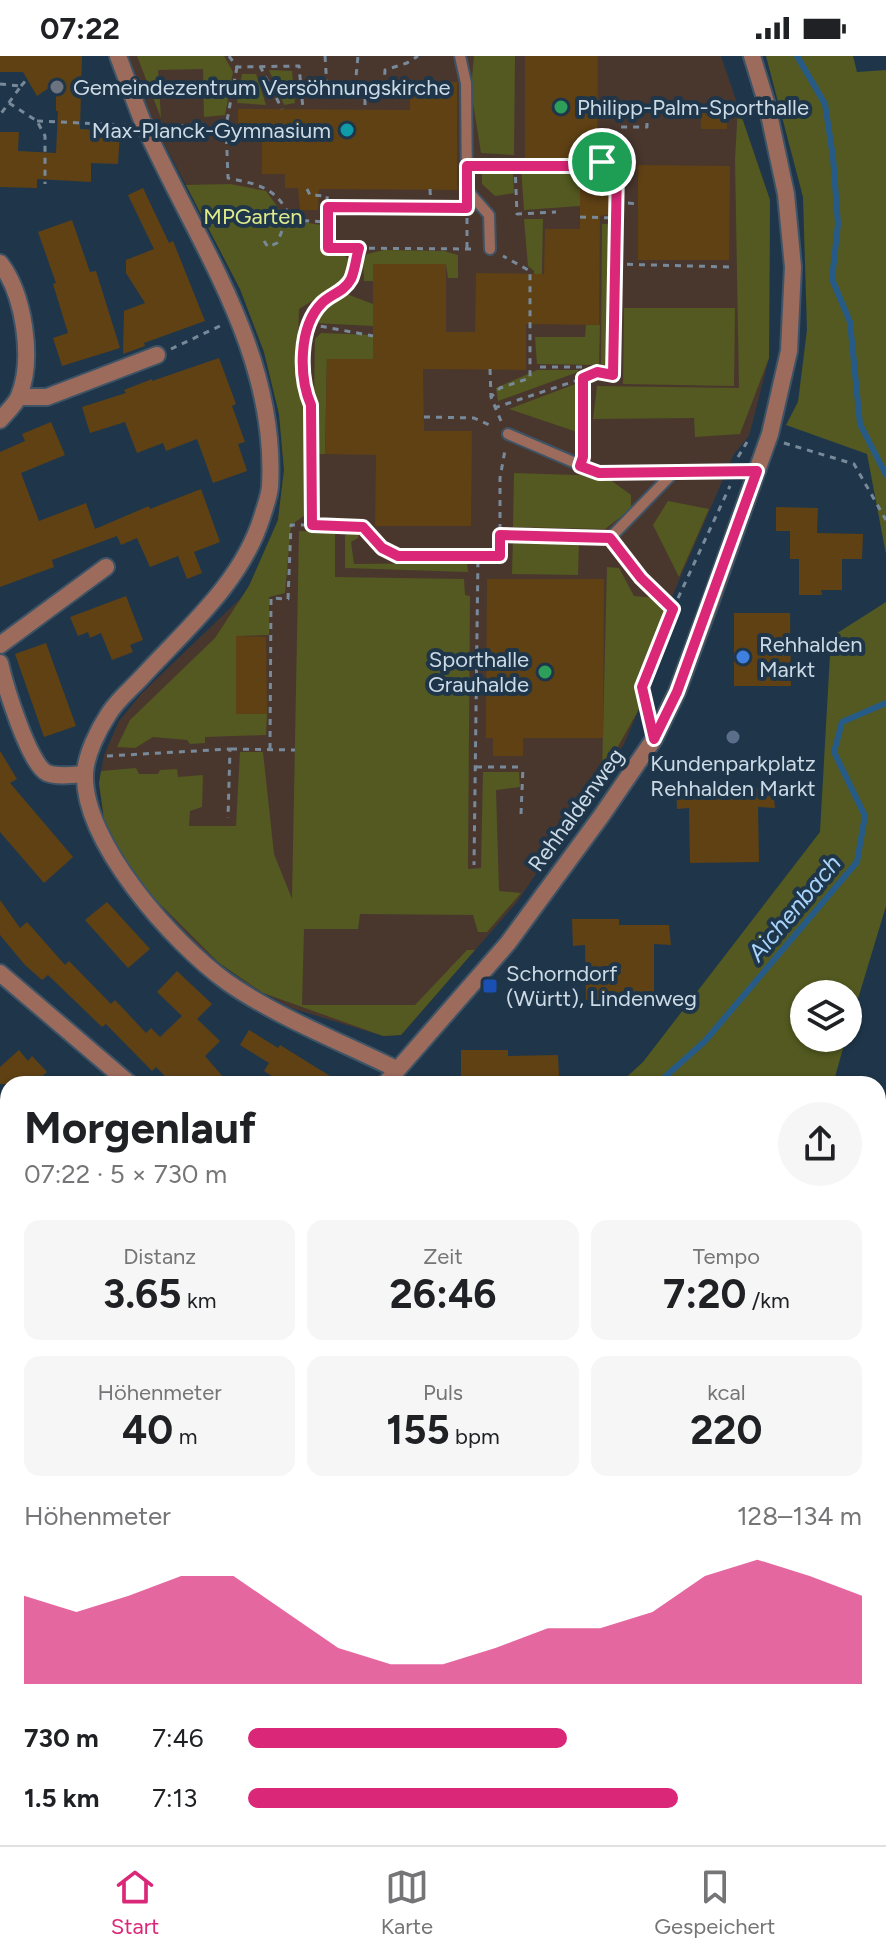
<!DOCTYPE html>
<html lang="de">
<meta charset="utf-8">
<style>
:root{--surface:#fff;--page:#f6f6f6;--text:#202124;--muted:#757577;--line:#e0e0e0;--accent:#db2777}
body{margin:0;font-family:Figtree,sans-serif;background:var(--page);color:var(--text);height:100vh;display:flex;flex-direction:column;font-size:30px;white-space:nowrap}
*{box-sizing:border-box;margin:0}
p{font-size:26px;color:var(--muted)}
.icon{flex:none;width:44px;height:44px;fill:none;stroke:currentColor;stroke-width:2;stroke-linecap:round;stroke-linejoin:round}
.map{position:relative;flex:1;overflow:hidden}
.panel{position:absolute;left:0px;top:1020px;width:886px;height:770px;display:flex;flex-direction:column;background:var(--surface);border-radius:24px 24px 0 0;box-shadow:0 2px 6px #0004}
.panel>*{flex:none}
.tools{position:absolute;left:790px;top:924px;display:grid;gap:16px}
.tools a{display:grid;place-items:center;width:72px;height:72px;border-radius:50%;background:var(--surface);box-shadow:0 2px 6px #0004;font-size:40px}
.pin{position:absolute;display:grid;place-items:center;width:68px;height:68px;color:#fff;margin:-34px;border:4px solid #fff;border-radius:50%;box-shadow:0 2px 8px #0007}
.round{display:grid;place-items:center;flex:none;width:84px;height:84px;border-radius:42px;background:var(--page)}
.headline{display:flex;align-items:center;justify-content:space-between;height:136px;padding:0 24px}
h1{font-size:44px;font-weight:700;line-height:60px}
.figures{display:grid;grid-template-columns:repeat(3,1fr);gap:12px;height:136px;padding:8px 24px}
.figures div{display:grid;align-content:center;border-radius:16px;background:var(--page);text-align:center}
.figures b{font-size:40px;font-weight:700}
.figures small{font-size:22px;font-weight:400}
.figures p{font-size:22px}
.chart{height:224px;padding:16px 24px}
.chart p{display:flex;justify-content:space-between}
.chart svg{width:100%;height:144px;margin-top:8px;fill:var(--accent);opacity:.7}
ul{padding:0 24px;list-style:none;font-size:26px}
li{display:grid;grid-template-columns:128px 96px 1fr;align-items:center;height:60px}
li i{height:20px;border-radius:10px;background:var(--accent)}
.status{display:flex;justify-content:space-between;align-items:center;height:56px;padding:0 40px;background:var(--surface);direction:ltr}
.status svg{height:22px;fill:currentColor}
.tabs{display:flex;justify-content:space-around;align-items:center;height:112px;border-top:2px solid var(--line);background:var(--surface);font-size:22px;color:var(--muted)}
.tabs a{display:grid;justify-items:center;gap:4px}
.tabs .current{color:var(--accent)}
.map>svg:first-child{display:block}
.education{fill:#49372e}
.green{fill:#535920}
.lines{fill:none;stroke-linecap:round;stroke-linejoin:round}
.stream{stroke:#275b87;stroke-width:6}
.building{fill:#5f4114}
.lane-casing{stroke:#3e5466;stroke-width:14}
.street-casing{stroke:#3e5466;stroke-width:20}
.path{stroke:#788a9a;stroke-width:3;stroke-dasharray:6 6;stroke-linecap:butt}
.lane{stroke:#9c6b5c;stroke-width:10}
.street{stroke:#9c6b5c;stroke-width:16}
.route-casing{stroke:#fff;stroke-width:16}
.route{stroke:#db2777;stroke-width:10}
.worship-dot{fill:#6b7280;stroke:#1f364a;stroke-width:3}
.leisure-dot{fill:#2e9e5b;stroke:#1f364a;stroke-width:3}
.culture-dot{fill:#0f9aa8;stroke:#1f364a;stroke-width:3}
.shop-dot{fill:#3f7fe0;stroke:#1f364a;stroke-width:3}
.service-dot{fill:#5c6f8a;stroke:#1f364a;stroke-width:3}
.transit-dot{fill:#1a4fb4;stroke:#1f364a;stroke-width:3}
.labels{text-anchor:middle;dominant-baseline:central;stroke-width:8;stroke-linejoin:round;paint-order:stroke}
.poi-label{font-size:22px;fill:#ccdae6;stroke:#1f364a;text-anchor:start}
.park-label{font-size:22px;fill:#e0eb8c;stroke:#1f364a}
.street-label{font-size:22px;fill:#ccdae6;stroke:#1f364a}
.water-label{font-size:24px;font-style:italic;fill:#a9d4fc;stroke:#1f364a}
</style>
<div class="status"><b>07:22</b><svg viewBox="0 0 49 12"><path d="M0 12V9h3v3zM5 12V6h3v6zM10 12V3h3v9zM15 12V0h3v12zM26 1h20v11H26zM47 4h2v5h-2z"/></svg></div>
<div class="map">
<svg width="886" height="1789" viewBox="0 0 886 1789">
<rect width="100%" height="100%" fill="#1f364a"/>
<polygon class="education" points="127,0 721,0 770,144 769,302 749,380 734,398 638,619 639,653 624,688 517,846 401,979 383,980 291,952 249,929 202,894 153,841 118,796 104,763 99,727 104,699 119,665 142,637 242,541 260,511 278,464 284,414 279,357 264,296 240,233 155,70"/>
<g class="green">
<polygon points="137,0 224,0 233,16 225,59 204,61 203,13 158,14 161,62"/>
<polygon points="474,0 515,0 514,99 481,97 471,34"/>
<polygon points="766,0 853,0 857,16 886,14 886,498 867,398 786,369 798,346 807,274 803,141"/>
<polygon points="269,14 292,15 295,47 284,49"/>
<polygon points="242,18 256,18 266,49 237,47"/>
<polygon points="738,50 770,144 769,302 740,378 695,381 694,362 593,363 597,330 739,332 735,103"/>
<polygon points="602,110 604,121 581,121 580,150 524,154 521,111"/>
<polygon points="489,113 513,113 514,137 495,140 482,128 482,117"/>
<polygon points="230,128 266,135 287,164 322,169 322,195 338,195 349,203 350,213 346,224 299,253 298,283 299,324 305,357 308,457 291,469 285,537 269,541 269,579 236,580 236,658 267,658 266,679 205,681 205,687 190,688 187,684 153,681 135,692 117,691 130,664 215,582 249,530 278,464 284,414 279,358 264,296 240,233 186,129"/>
<polygon points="524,163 543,163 541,261 534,261 534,215 528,210"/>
<polygon points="602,168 610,168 609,309 601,309"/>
<polygon points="384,194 444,195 458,199 458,222 448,222 446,208 374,208 373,225 364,225 363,205 367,198"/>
<polygon points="344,237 373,248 373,270 314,267 326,248"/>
<polygon points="624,252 735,252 734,330 623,328"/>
<polygon points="586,269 600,269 599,309 537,308 535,281 585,281"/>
<polygon points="321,277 397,280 397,303 327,303 325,398 313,398 315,283"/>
<polygon points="537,314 578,314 578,316 498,345 496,332"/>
<polygon points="578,327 580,377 509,353"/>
<polygon points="514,417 605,420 631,439 631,453 605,473 513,471"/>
<polygon points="668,445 709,453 679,521 653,469"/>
<polygon points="299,475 335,476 335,521 464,523 465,539 470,540 468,813 481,812 483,716 519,716 520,731 496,734 499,835 521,837 487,876 478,876 473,859 360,858 358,873 304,873 302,949 415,949 467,894 475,894 401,979 383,980 263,937 219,907 153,841 118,796 104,763 99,727 101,715 136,712 139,718 158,718 160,714 177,713 178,721 203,719 202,751 190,755 189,770 236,770 240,696 263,696 274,798 292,843"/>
<polygon points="359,476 358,482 351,486 354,508 467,507 468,516 345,512 345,479"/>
<polygon points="513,482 579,484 578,519 512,518"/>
<polygon points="607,511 619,512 634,540 655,542 666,552 638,619 639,653 602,719"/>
<polygon points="886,546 886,850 848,976 848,938 804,938 804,982 846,982 833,1028 619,1028 643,1006 820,776 831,581"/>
<polygon points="0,1088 8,1099 8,1782 15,1782 14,1789 0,1789"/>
<polygon points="718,1782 792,1782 795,1789 724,1789"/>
</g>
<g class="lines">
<g class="stream">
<polyline points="797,0 825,48 833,101 838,168 832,223 850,266 860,368 886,419"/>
<polyline points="657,1028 705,985 857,806 865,760 834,696 842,666 886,647"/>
<polyline points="740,1782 747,1789"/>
<polyline points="294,1789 295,1782"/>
</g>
</g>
<g class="building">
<polygon points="0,0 82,0 80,73 120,75 118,108 91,107 91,126 37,123 37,132 0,131 0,76 19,76 18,95 56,97 58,55 56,55 56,27 37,40 23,16 0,16"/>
<polygon points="525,0 598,0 597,129 610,129 610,158 600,160 599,269 526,268 526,314 423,313 424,375 472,375 471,470 375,470 376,399 325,398 327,303 373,303 373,208 446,208 446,276 475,276 476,217 544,218 545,173 580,173 580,107 525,106"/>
<polygon points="410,26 457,26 457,134 319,133 318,154 300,154 298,132 285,132 285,118 262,118 262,80 238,80 238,53 410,54"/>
<rect x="701" y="57" width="26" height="16"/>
<polygon points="638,109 730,110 729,204 638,204"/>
<polygon points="143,132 169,187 173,185 205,265 144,287 145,290 123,298 124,255 145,247 126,217 126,204 154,193 128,139"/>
<polygon points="72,164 90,216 96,215 120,292 62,310 53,282 68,277 53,228 56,227 38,176"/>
<polygon points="219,302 236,348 232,350 245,386 238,388 247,415 213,427 197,383 166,395 163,387 137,397 125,366 90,377 82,351 126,337 124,334 152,323 152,325"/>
<polygon points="51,366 65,399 21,417 39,465 86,447 95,473 149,450 150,453 201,433 220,486 194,496 202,517 187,523 178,500 150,511 137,482 121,489 117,480 52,504 54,511 0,531 0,396 25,385 22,378"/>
<polygon points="776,451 818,452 817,477 863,478 862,503 842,503 842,534 821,534 822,539 799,539 799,503 790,503 790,475 776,475"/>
<polygon points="487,523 604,523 603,682 523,682 523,700 493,700 493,682 486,682"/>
<polygon points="126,540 143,584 130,589 133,596 112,604 101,577 90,582 88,576 78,580 70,561"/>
<polygon points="734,557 790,557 791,630 734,630"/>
<polygon points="236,580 266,581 267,658 236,658"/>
<polygon points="46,587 76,670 44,681 15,598"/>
<polygon points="0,695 17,723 10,727 73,801 44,827 0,776"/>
<polygon points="676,726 723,726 723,732 773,732 775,752 758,751 759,806 690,807 689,752 677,753"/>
<polygon points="0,844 20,872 27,866 65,909 69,905 111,948 115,944 146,977 151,972 160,981 182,960 157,936 177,915 212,948 197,963 220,985 205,1000 229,1028 173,1028 156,1011 152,1015 106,968 102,971 48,919 42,924 25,909 0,879"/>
<polygon points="107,846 150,893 128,912 85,864"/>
<polygon points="572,863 619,863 619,869 669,869 671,889 654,888 654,943 586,944 585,889 573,890"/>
<polygon points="249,974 278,992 280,989 343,1028 284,1028 264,1015 269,1007 240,989"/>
<polygon points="19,994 28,1005 32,1000 47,1016 33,1028 0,1028 0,1011"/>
<polygon points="461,994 508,994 508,1000 558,999 559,1020 542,1020 543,1028 474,1028 474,1021 461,1021"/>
</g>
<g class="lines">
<defs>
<g id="lane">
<polyline points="460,0 466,27 467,134 489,159 490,193"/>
<polyline points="508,378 599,417 757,415"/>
<polyline points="610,482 673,417"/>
</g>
<g id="street">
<path d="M118,0C127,23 135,48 145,71C197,187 278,297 270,431C269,441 265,451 262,461C242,526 187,572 142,621C131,633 116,645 108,659C98,674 86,699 85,717C82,786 174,888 227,926C275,960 343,987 396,1013"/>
<path d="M0,207C24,238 34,303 19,340C16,348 6,357 0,364"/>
<polyline points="19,341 47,341 157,299"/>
<polyline points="0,589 106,511"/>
<path d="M0,607C5,629 29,709 47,717C57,721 73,719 85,718"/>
<polyline points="0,917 130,1028"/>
<polyline points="385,1028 508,887 602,759 654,683 677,636 711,544 770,378 789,295 793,211 786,138 767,49 752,0"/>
<polyline points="878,1188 886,1178"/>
<polyline points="681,1782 688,1789"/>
<polyline points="177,1789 179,1782"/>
<polyline points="414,1789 416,1782"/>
</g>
</defs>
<use href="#lane" class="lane-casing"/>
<use href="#street" class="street-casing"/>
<g class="path">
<polyline points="229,0 237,11 299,10 301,31 384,31 385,14 407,7 418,0"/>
<polyline points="325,0 327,31"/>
<polyline points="260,10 282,53"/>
<path d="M237,11L226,70L228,122C261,129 276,131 292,164L326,166"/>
<polyline points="0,28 21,30 0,59"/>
<polyline points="21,30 28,22"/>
<polyline points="301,31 303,53"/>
<polyline points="355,31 358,0"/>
<polyline points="365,31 365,54"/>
<polyline points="9,47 37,65 45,80 45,128"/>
<polyline points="37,65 126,69"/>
<polyline points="166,70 226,70"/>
<polyline points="483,109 602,110 602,98 607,98 607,112 617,113 617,76 620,71 647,71 647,67"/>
<polyline points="515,109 517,158 556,156"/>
<polyline points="307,133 310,139 327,140 328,151"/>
<polyline points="430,133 431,152"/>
<polyline points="616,146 638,148"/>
<polyline points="462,152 328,151 328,192 477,193"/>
<polyline points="580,161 616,162"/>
<polyline points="264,185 268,191 277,187 289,158"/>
<polyline points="359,192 350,223 340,236 323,246 309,268 304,287 304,332 311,349 312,469 363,471 382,492 398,500 478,500 474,809"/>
<polyline points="467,192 467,156"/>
<polyline points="615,208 729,211"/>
<polyline points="309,268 373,280"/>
<polyline points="171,293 222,269"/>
<polyline points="540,311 584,311 597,316"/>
<polyline points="490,313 491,341"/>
<polyline points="494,352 581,323"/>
<polyline points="424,361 474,362 494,371"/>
<polyline points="501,365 491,341 500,332 530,322 530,215 503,200"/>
<polyline points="784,387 854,408 886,464"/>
<polyline points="583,394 583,322 597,316 613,319 617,113"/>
<polyline points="738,401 747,386"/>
<polyline points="500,479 596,481"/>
<polyline points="618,493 641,522 673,553 642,631 648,657"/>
<polyline points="478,500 500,500 500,422 505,394"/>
<polyline points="673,553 730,430"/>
<polyline points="231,693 295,694"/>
<polyline points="270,693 271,542 288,543 291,469 312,469"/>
<polyline points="107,700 230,693 228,762"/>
<polyline points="476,711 519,711"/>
<polyline points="521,758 523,711"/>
<polyline points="708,1782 713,1789"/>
<polyline points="812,1782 816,1789"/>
</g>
<use href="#lane" class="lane"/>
<use href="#street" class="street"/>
</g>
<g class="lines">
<defs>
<path id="route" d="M602,98H607V112L617,113L613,319L597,316L583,322V401L580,410L599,417L757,415L677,636L654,683L642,631L673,553L641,522L610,482L500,479V500H398L382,492L363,471L312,469L311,349C299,321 298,271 322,247C331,238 344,236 351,223C355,214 356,202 359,192H328V151L467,152V110H602Z"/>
</defs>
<use href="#route" class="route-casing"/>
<use href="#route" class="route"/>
</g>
<circle class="worship-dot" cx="57" cy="31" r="8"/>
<g class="leisure-dot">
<circle cx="561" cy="51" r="8"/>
<circle cx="545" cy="616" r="8"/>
</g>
<circle class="culture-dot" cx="347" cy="74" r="8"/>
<circle class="shop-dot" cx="743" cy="601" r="8"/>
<circle class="service-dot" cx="733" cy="681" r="8"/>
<rect class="transit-dot" x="482" y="922" width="16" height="16" rx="4"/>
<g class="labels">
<g class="poi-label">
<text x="73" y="31">Gemeindezentrum Versöhnungskirche</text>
<text x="577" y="51">Philipp-Palm-Sporthalle</text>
<text x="331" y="74" text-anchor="end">Max-Planck-Gymnasium</text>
<text x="759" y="588">Rehhalden<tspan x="759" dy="25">Markt</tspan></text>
<text x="529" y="603" text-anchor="end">Sporthalle<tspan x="529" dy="25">Grauhalde</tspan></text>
<text x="733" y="707" text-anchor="middle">Kundenparkplatz<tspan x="733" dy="25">Rehhalden Markt</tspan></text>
<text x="506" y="917">Schorndorf<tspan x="506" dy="25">(Württ), Lindenweg</tspan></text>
</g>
<g class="park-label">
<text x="253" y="160">MPGarten</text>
</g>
<g class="street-label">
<text transform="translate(576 754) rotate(-54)">Rehhaldenweg</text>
</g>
<g class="water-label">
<text transform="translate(794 852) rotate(-50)">Aichenbach</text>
</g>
</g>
</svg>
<div class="tools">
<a><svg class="icon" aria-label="layers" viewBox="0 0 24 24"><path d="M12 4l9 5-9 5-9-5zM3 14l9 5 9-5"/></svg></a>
</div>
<div class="pin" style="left:602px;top:106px;background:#1e9e55"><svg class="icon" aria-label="arrive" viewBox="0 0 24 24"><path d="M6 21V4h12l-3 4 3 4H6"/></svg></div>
<section class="panel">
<div class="headline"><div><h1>Morgenlauf</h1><p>07:22 · 5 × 730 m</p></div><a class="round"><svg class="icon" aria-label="share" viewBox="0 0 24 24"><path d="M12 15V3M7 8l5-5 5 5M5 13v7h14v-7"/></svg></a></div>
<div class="figures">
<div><p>Distanz</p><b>3.65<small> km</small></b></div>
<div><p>Zeit</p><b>26:46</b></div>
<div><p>Tempo</p><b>7:20<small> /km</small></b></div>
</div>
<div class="figures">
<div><p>Höhenmeter</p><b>40<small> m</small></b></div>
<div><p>Puls</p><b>155<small> bpm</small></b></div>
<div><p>kcal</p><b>220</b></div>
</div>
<div class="chart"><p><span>Höhenmeter</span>128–134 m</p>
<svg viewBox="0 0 160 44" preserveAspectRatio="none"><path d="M0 44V17L10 22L20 17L30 11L40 11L50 22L60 33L70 38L80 38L90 33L100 27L110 27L120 22L130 11L140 6L150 11L160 17V44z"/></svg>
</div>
<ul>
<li><b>730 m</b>7:46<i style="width:52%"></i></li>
<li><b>1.5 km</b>7:13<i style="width:70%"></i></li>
</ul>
</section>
</div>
<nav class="tabs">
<a class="current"><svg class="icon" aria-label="home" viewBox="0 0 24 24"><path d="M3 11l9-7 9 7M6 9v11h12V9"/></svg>Start</a>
<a><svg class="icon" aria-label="map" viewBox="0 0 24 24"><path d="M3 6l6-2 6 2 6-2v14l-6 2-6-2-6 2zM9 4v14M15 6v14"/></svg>Karte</a>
<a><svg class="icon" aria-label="saved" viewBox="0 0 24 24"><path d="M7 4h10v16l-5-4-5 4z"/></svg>Gespeichert</a>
</nav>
